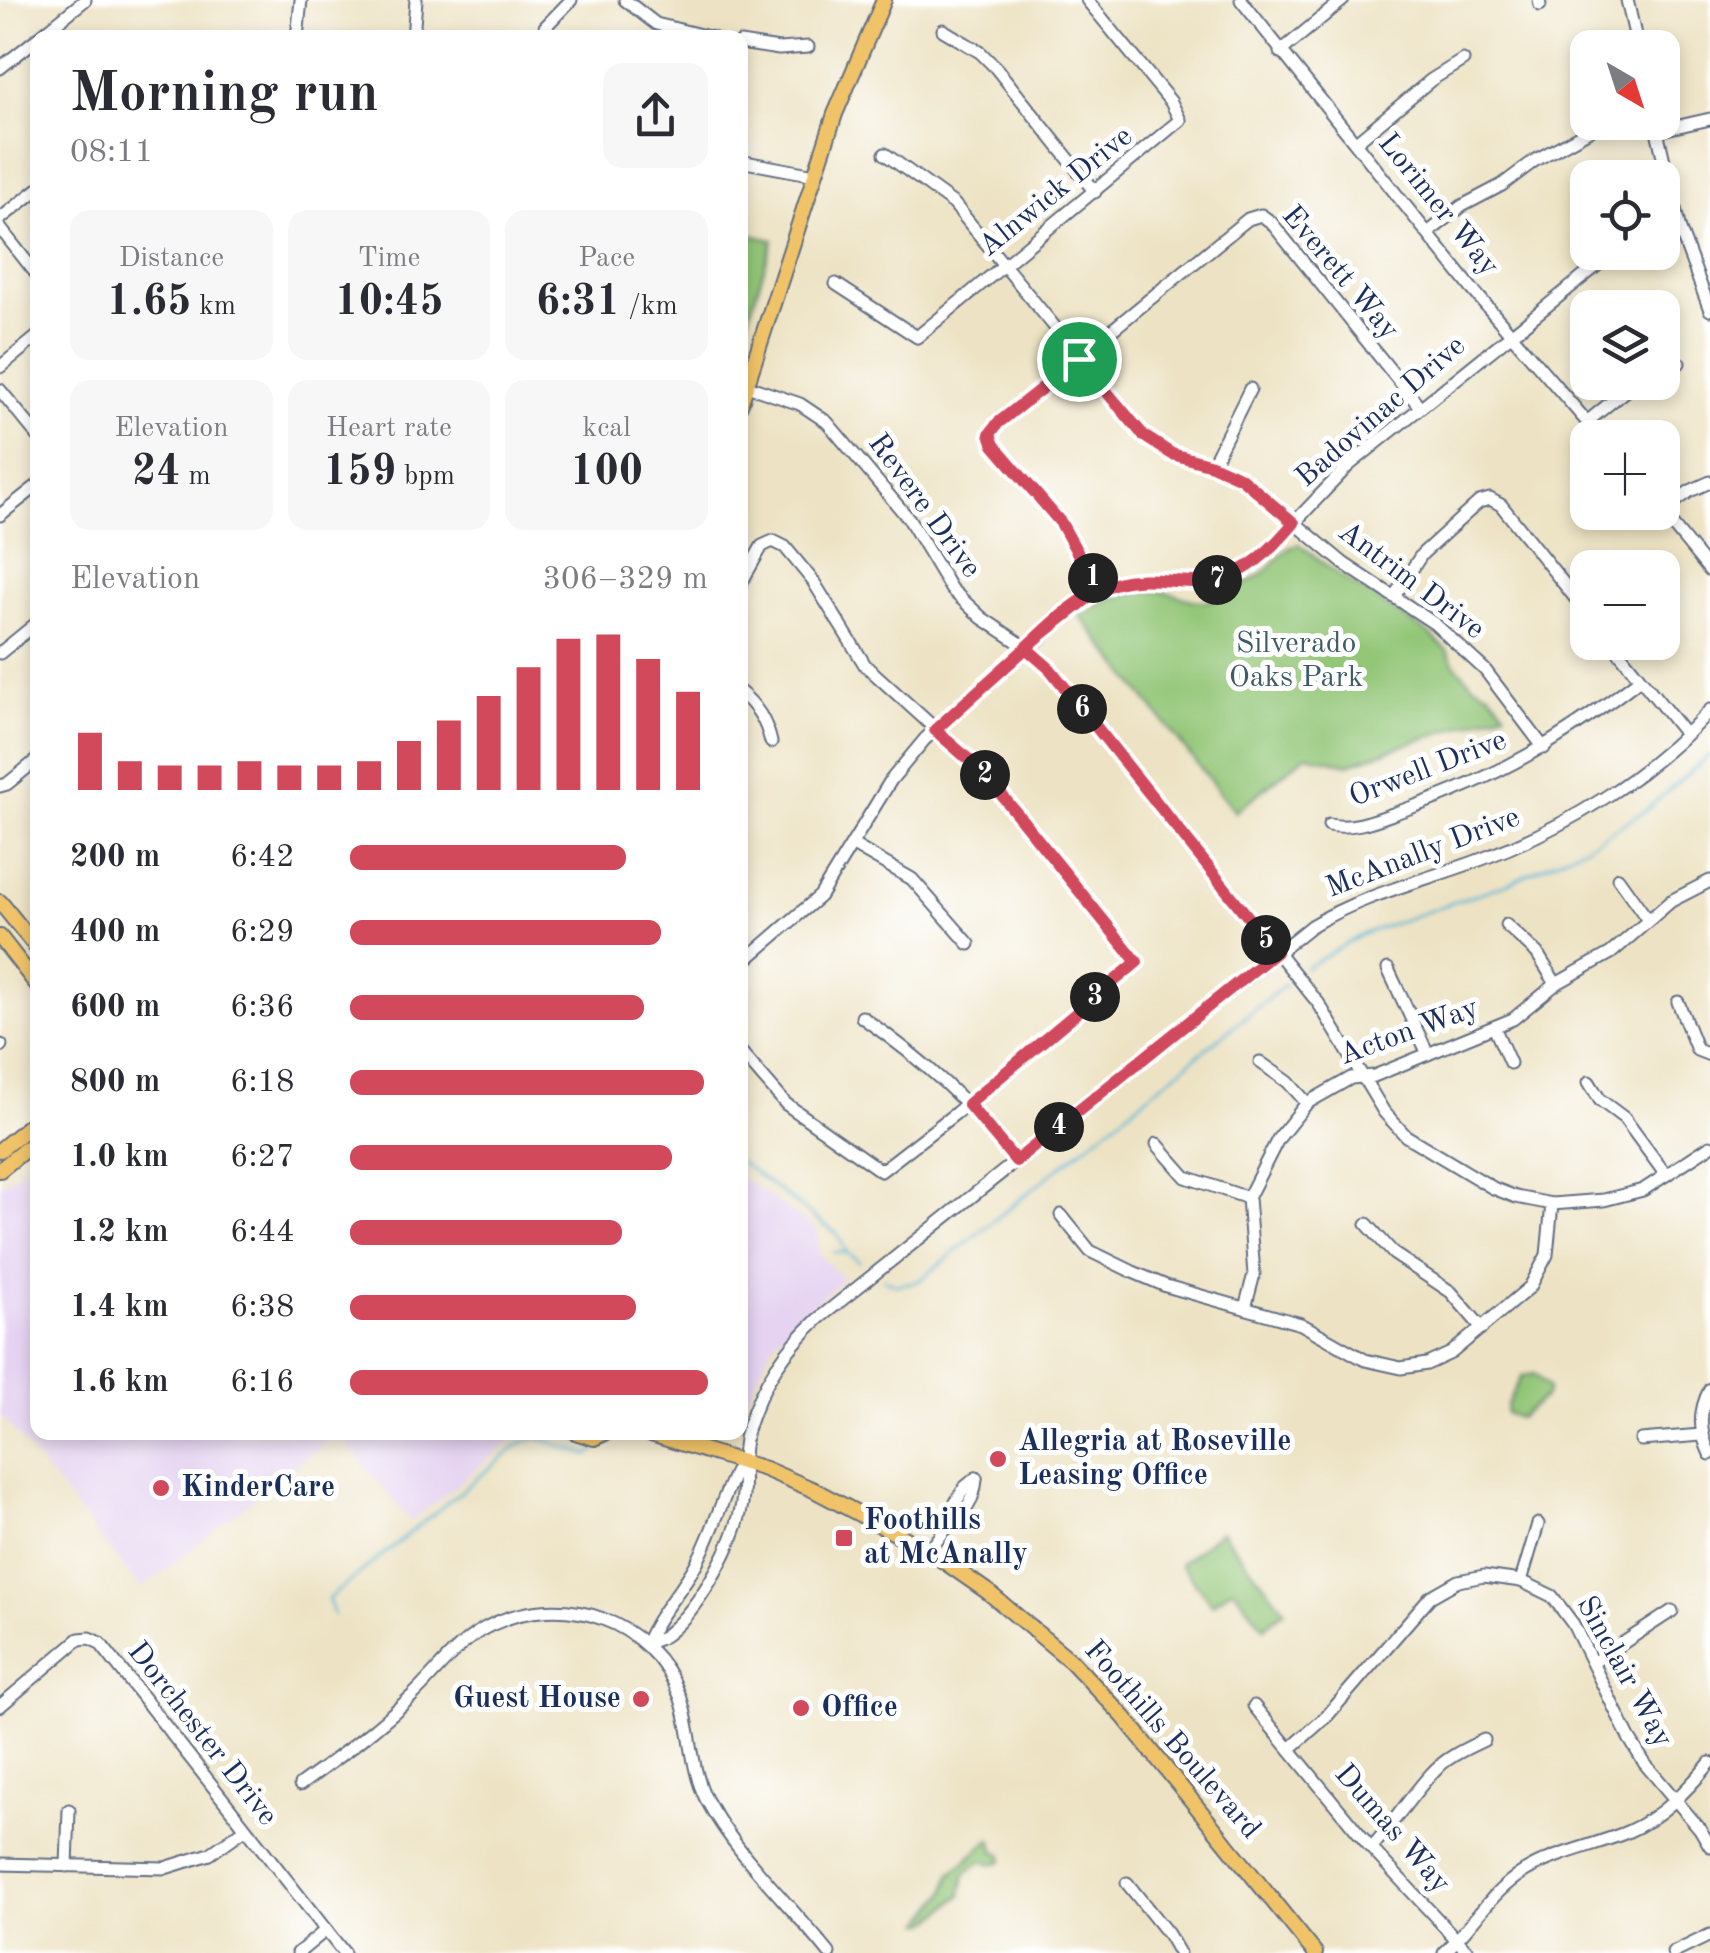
<!DOCTYPE html>
<meta charset="utf-8">
<style>
:root{--surface:#fff;--page:#f7f7f7;--text:#2b2b33;--muted:#7c7c81;--accent:#d1495b}
body{margin:0;font-family:"Old Standard TT",serif;background:var(--page);color:var(--text);height:100vh;display:flex;flex-direction:column;font-size:38px;white-space:nowrap}
*{box-sizing:border-box;margin:0}
p{font-size:32px;color:var(--muted)}
.icon{flex:none;width:55px;height:55px;fill:none;stroke:currentColor;stroke-width:2;stroke-linecap:round;stroke-linejoin:round}
.map{position:relative;flex:1;overflow:hidden}
.details{position:absolute;left:30px;top:30px;width:718px;height:1410px;display:flex;flex-direction:column;background:var(--surface);border-radius:20px;box-shadow:0 5px 15px #0003}
.details>*{flex:none}
.needle{width:65px;rotate:141deg}
.buttons{position:absolute;left:1570px;top:30px;display:grid;gap:20px}
.buttons a{display:grid;place-items:center;width:110px;height:110px;border-radius:20px;background:var(--surface);box-shadow:0 5px 15px #0003;font-size:50px}
.pin{position:absolute;display:grid;place-items:center;width:85px;height:85px;color:#fff;margin:-42px;border:5px solid #fff;border-radius:50%;box-shadow:0 2px 10px #0007}
.km{position:absolute;width:50px;height:50px;margin:-25px;border-radius:50%;background:#222;color:#fff;font-size:28px;line-height:50px;text-align:center}
.round{display:grid;place-items:center;flex:none;width:105px;height:105px;border-radius:20px;background:var(--page)}
.summary{display:flex;align-items:center;justify-content:space-between;height:170px;padding:0 40px}
h1{font-size:55px;font-weight:700;line-height:75px}
.stats{display:grid;grid-template-columns:repeat(3,1fr);gap:15px;height:170px;padding:10px 40px}
.stats div{display:grid;align-content:center;border-radius:20px;background:var(--page);text-align:center}
.stats b{font-size:42px;font-weight:700}
.stats small{font-size:28px;font-weight:400}
.stats p{font-size:28px}
.chart{height:280px;padding:20px 40px}
.chart p{display:flex;justify-content:space-between}
.chart svg{width:100%;height:180px;margin-top:10px;stroke:var(--accent);stroke-width:6}
ul{padding:0 40px;list-style:none;font-size:32px}
li{display:grid;grid-template-columns:160px 120px 1fr;align-items:center;height:75px}
li i{height:25px;border-radius:12px;background:var(--accent)}
.map>svg:first-child{display:block}
.built{fill:#e5d3f1}
.green{fill:#93c677;stroke:#577a6a;stroke-width:2.5}
.lines{fill:none;stroke-linecap:round;stroke-linejoin:round}
.stream{stroke:#57b5d5;stroke-width:2.5}
.minor-casing{stroke:#646e82;stroke-width:15}
.major-casing{stroke:#646e82;stroke-width:18}
.minor{stroke:#fff;stroke-width:11}
.major{stroke:#f0c369;stroke-width:14}
.route-casing{stroke:#fff;stroke-width:20}
.route{stroke:#d1495b;stroke-width:12}
.poi-dot{fill:#d1495b;stroke:#fff;stroke-width:4}
.labels{text-anchor:middle;dominant-baseline:central;stroke-width:10;stroke-linejoin:round;paint-order:stroke}
.street-label{font-size:30px;fill:#1b2f5e;stroke:#fff}
.park-label{font-size:30px;fill:#3f5c66;stroke:#fff}
.poi-label{font-size:30px;font-weight:bold;fill:#1b2f5e;stroke:#fff;text-anchor:start}
</style>
<div class="map">
<svg width="1710" height="1953" viewBox="0 0 1710 1953">
<rect width="100%" height="100%" fill="#fff"/>
<filter id="ink" filterUnits="userSpaceOnUse"><feTurbulence type="fractalNoise" baseFrequency=".01" numOctaves="2"/><feDisplacementMap in="SourceGraphic" scale="20" xChannelSelector="R" yChannelSelector="G"/><feConvolveMatrix kernelMatrix="1 2 1 2 8 2 1 2 1" color-interpolation-filters="sRGB"/></filter>
<filter id="wash" filterUnits="userSpaceOnUse"><feTurbulence type="fractalNoise" baseFrequency=".0048" numOctaves="4" result="noise"/><feDisplacementMap in="SourceGraphic" scale="40" xChannelSelector="R" yChannelSelector="G"/><feGaussianBlur stdDeviation="2.25" result="paint"/><feColorMatrix in="noise" values="0 0 0 0 0 0 0 0 0 0 0 0 0 0 0 0 0 1.4 0 .05"/><feComposite in="paint" operator="in"/></filter>
<g filter="url(#wash)">
<rect width="100%" height="100%" fill="#ede3c4"/>
<g class="built">
<polygon points="37,1159 38,1432 336,1433 141,1589 0,1414 0,1185"/>
<polygon points="740,1176 818,1231 818,1253 843,1279 791,1322 771,1347 740,1414"/>
<polygon points="339,1433 521,1433 411,1522"/>
</g>
<g class="green">
<polygon points="740,233 773,240 740,343"/>
<path d="M1299,544L1337,574L1428,633L1447,650L1456,666L1473,684L1489,692L1505,711L1349,764L1306,755L1235,812L1081,617C1107,597 1136,586 1169,593C1185,597 1198,605 1215,599C1222,597 1257,578 1263,573C1276,564 1284,547 1299,544Z"/>
<polygon points="1534,1374 1548,1388 1546,1396 1519,1418 1506,1413 1507,1405 1522,1376"/>
<polygon points="1221,1531 1285,1610 1264,1627 1233,1588 1212,1604 1180,1564"/>
<polygon points="991,1839 995,1852 1002,1854 1002,1861 990,1865 988,1862 980,1862 965,1874 961,1895 930,1922 923,1922 946,1892 950,1875"/>
</g>
<g class="lines">
<g class="stream">
<polyline points="1305,968 1363,934 1509,883 1588,845 1646,810 1710,755"/>
<polyline points="740,1162 837,1234 847,1253"/>
<polyline points="834,1252 847,1253 860,1262"/>
<polyline points="883,1278 897,1285 919,1281 1286,984"/>
<polyline points="334,1615 328,1599 521,1443 536,1437 588,1455 596,1450"/>
</g>
</g>
</g>
<g filter="url(#ink)">
<g class="lines">
<defs>
<g id="minor">
<polyline points="625,0 656,24 713,38"/>
<polyline points="1241,0 1472,289 1601,438"/>
<polyline points="1539,0 1540,5"/>
<polyline points="1627,0 1638,48"/>
<polyline points="545,27 571,0"/>
<polyline points="943,30 980,52 996,68 1095,192"/>
<polyline points="38,38 85,0"/>
<polyline points="297,38 301,0"/>
<polyline points="413,38 416,0"/>
<polyline points="740,43 779,49 808,47"/>
<polyline points="1280,52 1343,0"/>
<polyline points="0,68 38,38"/>
<polyline points="1655,122 1680,230 1710,310"/>
<polyline points="1657,131 1710,119"/>
<polyline points="1356,142 1431,80 1463,60"/>
<polyline points="885,154 954,204 1144,436 1172,454 1212,465 1241,478 1343,563 1435,624 1485,670 1544,748"/>
<polyline points="740,161 815,175"/>
<polyline points="0,219 38,189"/>
<polyline points="0,228 38,276"/>
<polyline points="1429,232 1462,206 1502,185 1534,161 1602,123"/>
<polyline points="1662,234 1680,230"/>
<polyline points="836,284 917,337 1180,120 1171,102 1087,0"/>
<polyline points="0,367 38,336"/>
<polyline points="1662,368 1679,363"/>
<polyline points="747,386 800,404 827,422 909,519 951,589 982,618 1027,648 1050,669 1319,1004 1384,1112 1406,1136 1493,1188 1516,1197 1552,1204 1604,1200 1643,1190 1710,1146"/>
<polyline points="0,390 38,436"/>
<polyline points="1588,421 1636,382"/>
<polyline points="1212,465 1250,389"/>
<polyline points="1662,511 1690,491 1710,482"/>
<polyline points="1662,512 1710,571"/>
<polyline points="0,515 38,485"/>
<polyline points="740,585 762,546 773,541 785,547 813,581 865,665 983,772 1137,962 956,1113 881,1171 786,1104 740,1051"/>
<polyline points="1098,590 1061,523 994,445 990,434 998,423 1248,219 1261,215 1271,222 1420,407"/>
<polyline points="1395,595 1422,554 1479,502 1490,499 1501,505 1588,614"/>
<polyline points="1611,642 1685,734"/>
<polyline points="0,653 38,622"/>
<path d="M740,692C757,706 766,721 771,742"/>
<polyline points="0,786 7,784 38,759"/>
<path d="M1329,825C1356,830 1380,818 1404,810C1499,777 1561,740 1640,679"/>
<polyline points="853,845 912,879 969,944"/>
<polyline points="1618,878 1648,920"/>
<polyline points="1506,925 1537,953 1556,984"/>
<path d="M740,965L820,896L891,780L925,739L1083,601C1143,560 1195,600 1256,563L1348,466L1614,252"/>
<polyline points="1388,969 1428,1054"/>
<polyline points="1678,1002 1697,1050 1710,1055"/>
<path d="M862,1017C923,1060 971,1102 1016,1161"/>
<polyline points="1494,1027 1510,1063"/>
<polyline points="0,1046 1,1045"/>
<polyline points="1260,1062 1288,1082 1307,1103"/>
<polyline points="1589,1082 1600,1100 1624,1118 1666,1175"/>
<polyline points="1157,1144 1186,1177 1248,1198"/>
<polyline points="1061,1215 1090,1251 1133,1272 1166,1286 1301,1324 1365,1360 1401,1368 1427,1364 1451,1353 1530,1287 1547,1255 1552,1204"/>
<polyline points="1367,1224 1394,1254 1451,1292 1482,1328"/>
<polyline points="1245,1308 1254,1274 1248,1198 1278,1139 1307,1103 1351,1078 1374,1076 1513,1019 1556,984 1611,953 1671,901 1710,881"/>
<path d="M1710,1389C1698,1412 1699,1431 1710,1454"/>
<polyline points="1641,1440 1701,1435"/>
<path d="M949,1525C966,1515 975,1497 976,1478"/>
<polyline points="929,1551 949,1525 950,1512 965,1487 976,1478"/>
<polyline points="1521,1581 1538,1524"/>
<path d="M646,1644C652,1641 661,1639 667,1634C700,1608 740,1537 743,1495C745,1471 740,1451 748,1427C762,1383 785,1350 818,1319L1311,926C1364,894 1424,881 1482,859C1565,828 1649,777 1710,710"/>
<path d="M646,1644C657,1614 681,1592 696,1564C714,1531 722,1496 740,1463"/>
<polyline points="1594,1662 1672,1611"/>
<polyline points="0,1706 79,1639 90,1638 100,1643 344,1953"/>
<polyline points="1254,1706 1371,1848 1469,1953"/>
<polyline points="1290,1749 1327,1716 1430,1597 1458,1581 1484,1576 1521,1581 1552,1596 1573,1624 1629,1738 1645,1764 1700,1829 1710,1846"/>
<path d="M300,1785C339,1757 377,1729 413,1695C438,1671 459,1640 491,1625C563,1590 651,1619 680,1696C692,1729 690,1768 706,1799C737,1856 789,1903 829,1953"/>
<path d="M1371,1848C1393,1824 1410,1797 1431,1774C1445,1758 1465,1749 1484,1740"/>
<polyline points="0,1864 165,1868 210,1854 245,1829"/>
<polyline points="67,1866 69,1810"/>
<polyline points="1127,1883 1168,1934 1179,1953"/>
<polyline points="298,1953 326,1930"/>
<path d="M1444,1953C1473,1926 1490,1892 1525,1871C1557,1852 1594,1846 1627,1832C1662,1817 1686,1791 1710,1763"/>
<polyline points="1673,1953 1710,1935"/>
</g>
<g id="major">
<polyline points="740,405 835,114 884,0"/>
<polyline points="0,902 38,949"/>
<polyline points="0,937 38,986"/>
<polyline points="0,1150 38,1119"/>
<polyline points="0,1170 38,1139"/>
<polyline points="575,1432 594,1438 607,1432"/>
<polyline points="644,1432 765,1469 814,1490 929,1551 988,1592 1071,1661 1124,1717 1315,1953"/>
</g>
</defs>
<use href="#minor" class="minor-casing"/>
<use href="#major" class="major-casing"/>
<use href="#minor" class="minor"/>
<use href="#major" class="major"/>
</g>
</g>
<g class="lines" filter="url(#ink)">
<defs>
<path id="route" d="M1079,359L998,423L990,434L994,445L1061,523L1098,590L1036,639L935,730L983,772L1137,962L968,1104L1016,1161L1276,952L1050,669L1026,648C1051,625 1081,594 1114,584C1141,576 1164,581 1191,582C1237,584 1266,556 1294,523L1241,478L1212,465L1172,454L1144,436L1079,359"/>
</defs>
<use href="#route" class="route-casing"/>
<use href="#route" class="route"/>
</g>
<g class="poi-dot">
<circle cx="998" cy="1459" r="10"/>
<circle cx="161" cy="1488" r="10"/>
<rect x="834" y="1528" width="20" height="20" rx="5"/>
<circle cx="641" cy="1699" r="10"/>
<circle cx="801" cy="1708" r="10"/>
</g>
<g class="labels">
<g class="street-label">
<text transform="translate(1056 192) rotate(-39)">Alnwick Drive</text>
<text transform="translate(1438 205) rotate(51)">Lorimer Way</text>
<text transform="translate(1340 273) rotate(50)">Everett Way</text>
<text transform="translate(1381 412) rotate(-41)">Badovinac Drive</text>
<text transform="translate(924 506) rotate(54)">Revere Drive</text>
<text transform="translate(1411 581) rotate(37)">Antrim Drive</text>
<text transform="translate(1428 769) rotate(-21)">Orwell Drive</text>
<text transform="translate(1423 853) rotate(-21)">McAnally Drive</text>
<text transform="translate(1409 1032) rotate(-20)">Acton Way</text>
<text transform="translate(1624 1672) rotate(61)">Sinclair Way</text>
<text transform="translate(202 1734) rotate(52)">Dorchester Drive</text>
<text transform="translate(1172 1740) rotate(49)">Foothills Boulevard</text>
<text transform="translate(1392 1829) rotate(49)">Dumas Way</text>
</g>
<g class="park-label">
<text x="1296" y="644">Silverado<tspan x="1296" dy="34">Oaks Park</tspan></text>
</g>
<g class="poi-label">
<text x="1018" y="1442">Allegria at Roseville<tspan x="1018" dy="34">Leasing Office</tspan></text>
<text x="181" y="1488">KinderCare</text>
<text x="864" y="1521">Foothills<tspan x="864" dy="34">at McAnally</tspan></text>
<text x="621" y="1699" text-anchor="end">Guest House</text>
<text x="821" y="1708">Office</text>
</g>
</g>
</svg>
<div class="buttons">
<a><svg class="needle" viewBox="-14 -14 28 28"><path d="M0-13l5 13h-10z" fill="#e53935"/><path d="M0 13l5-13h-10z" fill="#7c7c81"/></svg></a>
<a><svg class="icon" aria-label="locate" viewBox="0 0 24 24"><circle cx="12" cy="12" r="6"/><path d="M12 2v4M12 18v4M2 12h4M18 12h4"/></svg></a>
<a><svg class="icon" aria-label="layers" viewBox="0 0 24 24"><path d="M12 4l9 5-9 5-9-5zM3 14l9 5 9-5"/></svg></a>
<a>+</a>
<a>−</a>
</div>
<div class="pin" style="left:1079px;top:359px;background:#1e9e55"><svg class="icon" aria-label="arrive" viewBox="0 0 24 24"><path d="M6 21V4h12l-3 4 3 4H6"/></svg></div>
<b class="km" style="left:1093px;top:578px">1</b>
<b class="km" style="left:985px;top:775px">2</b>
<b class="km" style="left:1095px;top:997px">3</b>
<b class="km" style="left:1059px;top:1127px">4</b>
<b class="km" style="left:1266px;top:940px">5</b>
<b class="km" style="left:1082px;top:709px">6</b>
<b class="km" style="left:1217px;top:580px">7</b>
<section class="details">
<div class="summary"><div><h1>Morning run</h1><p>08:11</p></div><a class="round"><svg class="icon" aria-label="share" viewBox="0 0 24 24"><path d="M12 15V3M7 8l5-5 5 5M5 13v7h14v-7"/></svg></a></div>
<div class="stats">
<div><p>Distance</p><b>1.65<small> km</small></b></div>
<div><p>Time</p><b>10:45</b></div>
<div><p>Pace</p><b>6:31<small> /km</small></b></div>
</div>
<div class="stats">
<div><p>Elevation</p><b>24<small> m</small></b></div>
<div><p>Heart rate</p><b>159<small> bpm</small></b></div>
<div><p>kcal</p><b>100</b></div>
</div>
<div class="chart"><p><span>Elevation</span>306–329 m</p>
<svg viewBox="0 0 160 44" preserveAspectRatio="none"><path d="M5 44V30M15 44V37M25 44V38M35 44V38M45 44V37M55 44V38M65 44V38M75 44V37M85 44V32M95 44V27M105 44V21M115 44V14M125 44V7M135 44V6M145 44V12M155 44V20"/></svg>
</div>
<ul>
<li><b>200 m</b>6:42<i style="width:77%"></i></li>
<li><b>400 m</b>6:29<i style="width:87%"></i></li>
<li><b>600 m</b>6:36<i style="width:82%"></i></li>
<li><b>800 m</b>6:18<i style="width:99%"></i></li>
<li><b>1.0 km</b>6:27<i style="width:90%"></i></li>
<li><b>1.2 km</b>6:44<i style="width:76%"></i></li>
<li><b>1.4 km</b>6:38<i style="width:80%"></i></li>
<li><b>1.6 km</b>6:16<i style="width:100%"></i></li>
</ul>
</section>
</div>
